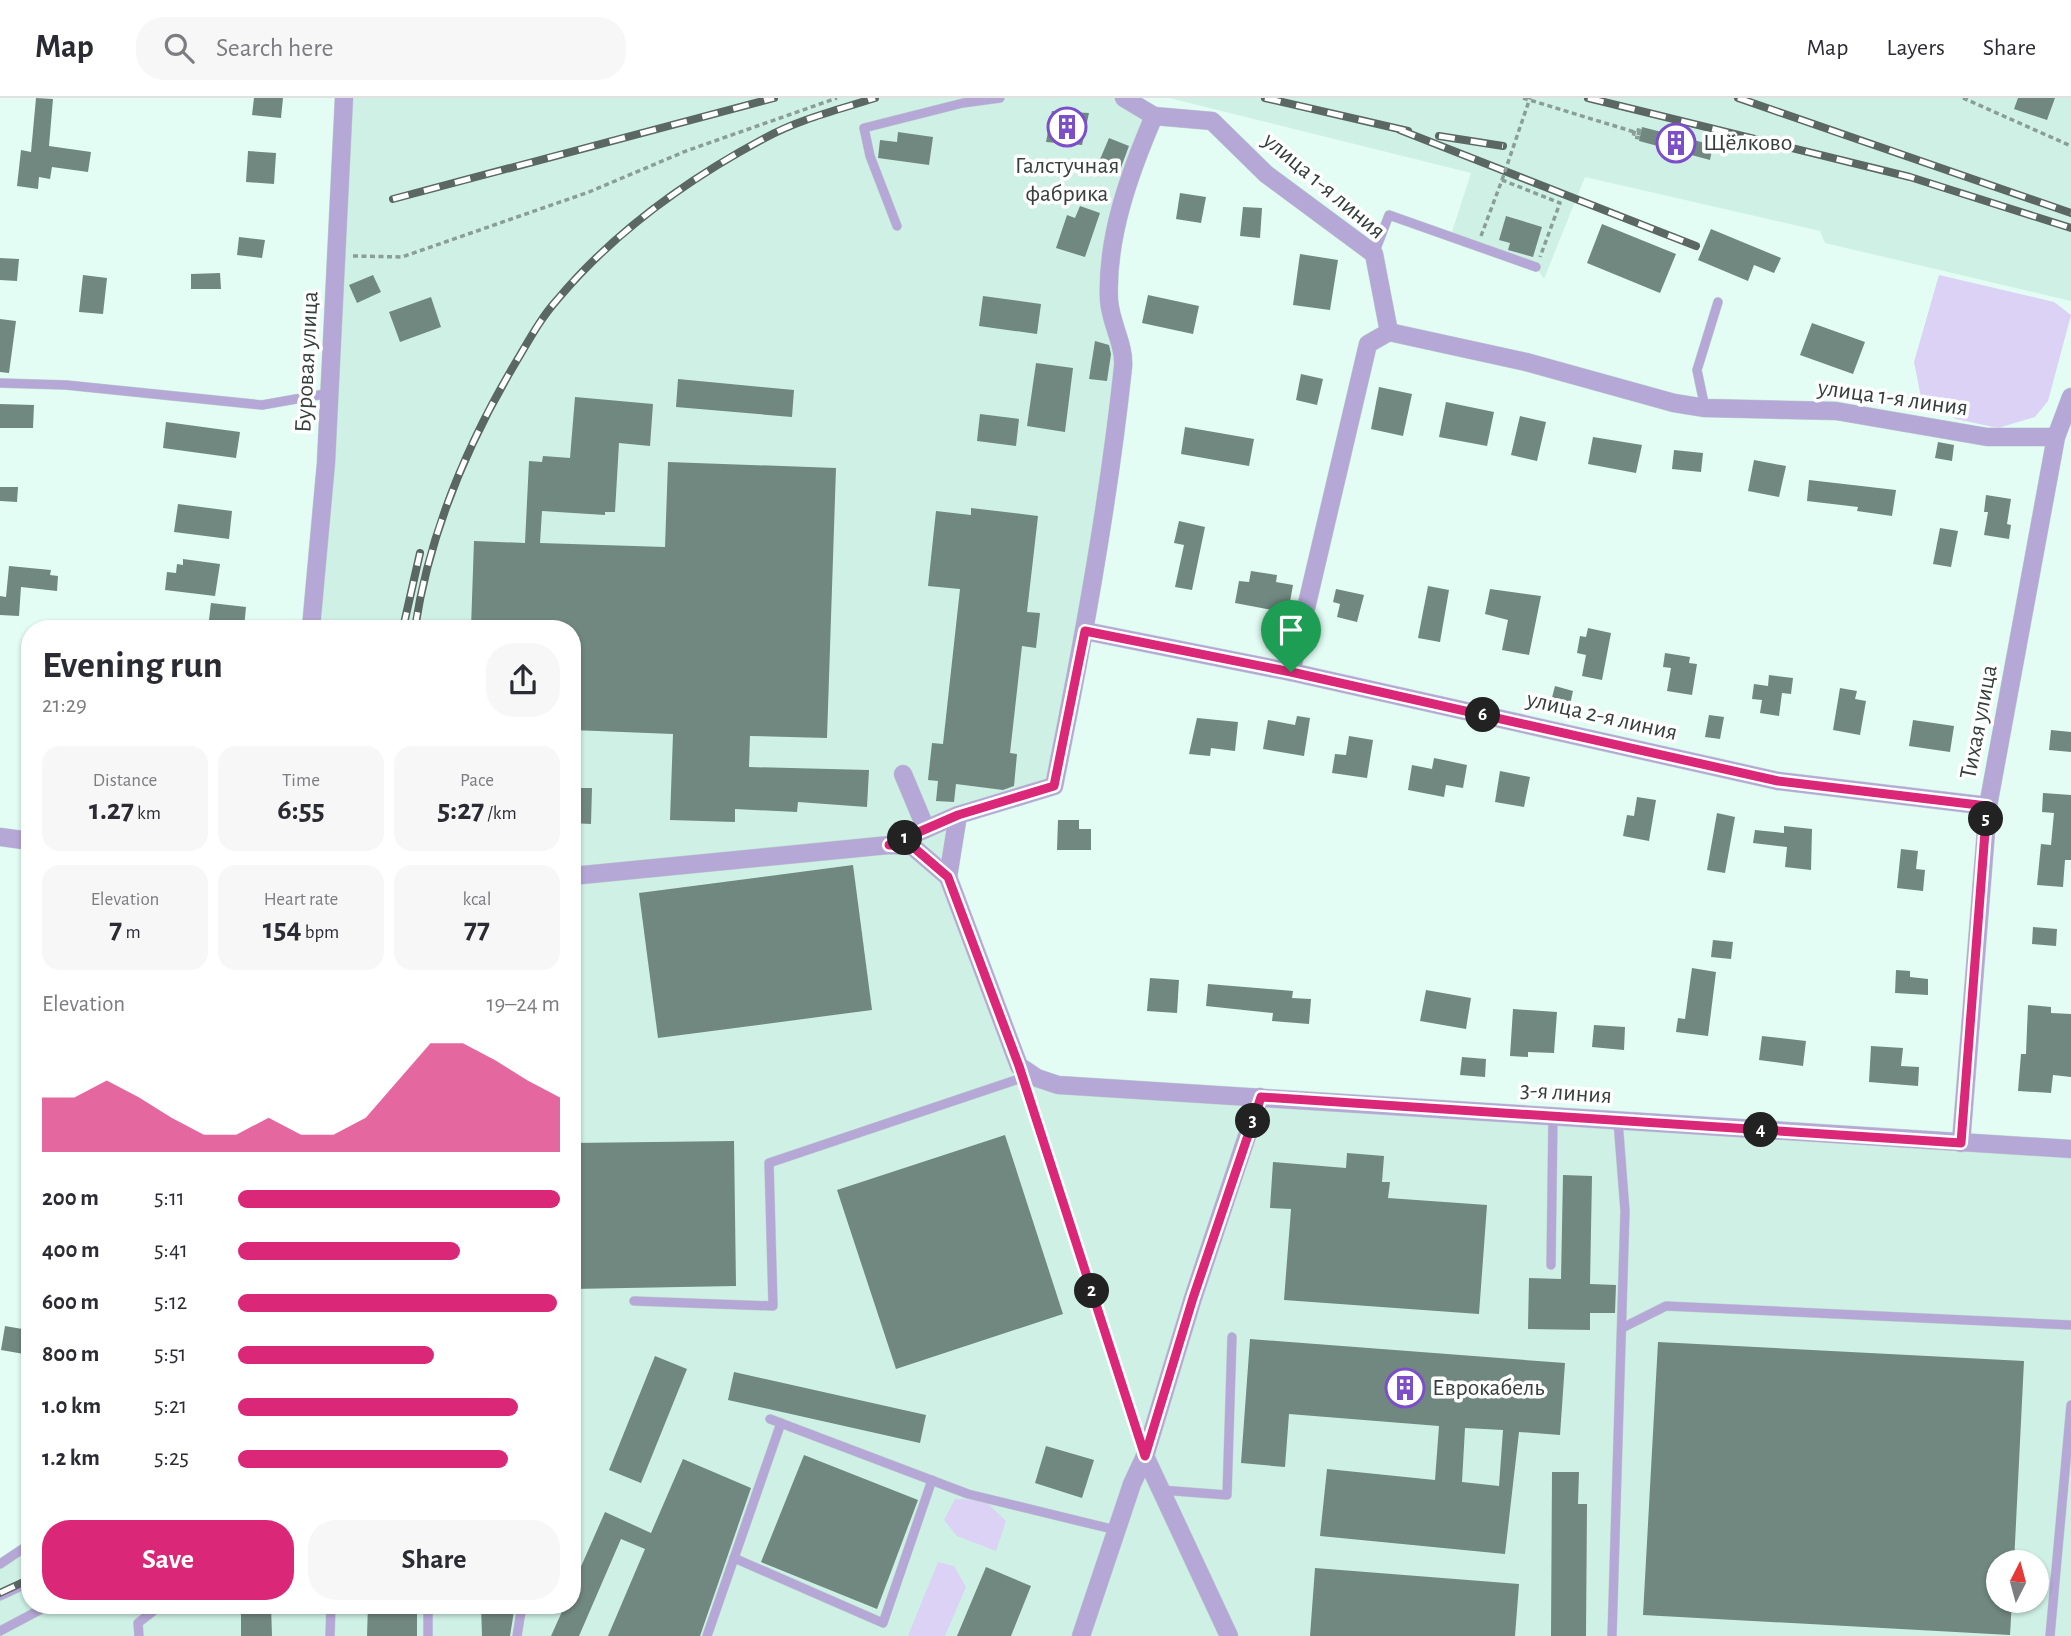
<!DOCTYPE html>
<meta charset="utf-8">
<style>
:root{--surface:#fff;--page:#f7f7f7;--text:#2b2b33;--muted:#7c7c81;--line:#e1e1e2;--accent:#db2777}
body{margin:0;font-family:"Alegreya Sans",sans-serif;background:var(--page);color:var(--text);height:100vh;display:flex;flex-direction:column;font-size:26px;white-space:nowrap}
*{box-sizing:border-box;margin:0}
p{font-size:23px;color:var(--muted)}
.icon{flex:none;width:38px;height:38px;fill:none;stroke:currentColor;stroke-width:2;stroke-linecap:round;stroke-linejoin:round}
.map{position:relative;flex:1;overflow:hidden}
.panel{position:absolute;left:21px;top:522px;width:560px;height:994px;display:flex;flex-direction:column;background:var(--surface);border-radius:28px;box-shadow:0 2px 5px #0004}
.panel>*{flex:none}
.needle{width:46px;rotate:6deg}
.controls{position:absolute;left:1986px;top:1452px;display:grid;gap:14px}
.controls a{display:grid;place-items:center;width:63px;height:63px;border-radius:50%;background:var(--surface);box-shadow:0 2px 5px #0004;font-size:35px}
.pin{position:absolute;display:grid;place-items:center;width:60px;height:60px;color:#fff;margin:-72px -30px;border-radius:50% 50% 50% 0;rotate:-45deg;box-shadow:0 0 7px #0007}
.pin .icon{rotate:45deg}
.km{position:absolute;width:35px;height:35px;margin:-18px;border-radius:50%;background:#222;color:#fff;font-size:19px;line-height:35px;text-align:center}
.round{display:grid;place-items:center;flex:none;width:74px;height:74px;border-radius:28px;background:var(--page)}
.overview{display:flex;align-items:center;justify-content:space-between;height:119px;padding:0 21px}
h1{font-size:38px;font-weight:600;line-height:52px}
.figures{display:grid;grid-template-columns:repeat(3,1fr);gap:10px;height:119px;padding:7px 21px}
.figures div{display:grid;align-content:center;border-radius:18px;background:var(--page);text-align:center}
.figures b{font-size:30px;font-weight:600}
.figures small{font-size:19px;font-weight:400}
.figures p{font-size:19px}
.chart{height:196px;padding:14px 21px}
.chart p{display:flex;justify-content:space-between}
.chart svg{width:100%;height:126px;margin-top:7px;fill:var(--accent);opacity:.7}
.cta{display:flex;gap:14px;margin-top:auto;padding:14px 21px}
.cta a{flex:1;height:80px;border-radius:28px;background:var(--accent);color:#fff;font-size:28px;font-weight:600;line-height:80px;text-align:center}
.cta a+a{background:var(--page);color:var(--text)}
ul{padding:0 21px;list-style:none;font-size:23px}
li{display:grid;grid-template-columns:112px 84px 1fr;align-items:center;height:52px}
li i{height:18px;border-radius:9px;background:var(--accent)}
header{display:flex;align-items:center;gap:42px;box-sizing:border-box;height:98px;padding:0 35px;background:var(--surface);border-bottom:2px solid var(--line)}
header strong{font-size:33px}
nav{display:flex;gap:38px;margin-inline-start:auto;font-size:24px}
.search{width:490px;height:63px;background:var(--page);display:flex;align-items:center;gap:18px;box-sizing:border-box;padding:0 24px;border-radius:28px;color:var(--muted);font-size:26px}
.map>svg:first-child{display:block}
.built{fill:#cff1e5;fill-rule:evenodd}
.green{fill:#dbd2f6}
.building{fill:#708880;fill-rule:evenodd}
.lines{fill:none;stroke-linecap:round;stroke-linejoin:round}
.service-casing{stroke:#c0d7cf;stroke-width:10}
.minor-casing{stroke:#c0d7cf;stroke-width:19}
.tertiary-casing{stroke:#c0d7cf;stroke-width:19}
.path{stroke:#8b9d97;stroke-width:3.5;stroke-dasharray:5 3.5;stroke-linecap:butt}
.service{stroke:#b5a8d7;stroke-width:9}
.minor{stroke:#b5a8d7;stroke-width:18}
.tertiary{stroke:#b5a8d7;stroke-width:18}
.rail-casing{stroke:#5a6763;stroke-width:8}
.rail{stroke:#fff;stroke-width:5;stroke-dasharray:16;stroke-linecap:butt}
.path-bridge{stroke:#8b9d97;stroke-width:3.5;stroke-dasharray:5 3.5;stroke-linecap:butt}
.route-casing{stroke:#fff;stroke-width:14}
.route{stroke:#db2777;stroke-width:9}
.labels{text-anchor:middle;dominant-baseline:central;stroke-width:7;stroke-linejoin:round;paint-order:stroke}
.poi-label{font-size:24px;fill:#353f3c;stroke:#fff;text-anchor:start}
.street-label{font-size:24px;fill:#353f3c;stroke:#fff}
</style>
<header>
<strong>Map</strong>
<div class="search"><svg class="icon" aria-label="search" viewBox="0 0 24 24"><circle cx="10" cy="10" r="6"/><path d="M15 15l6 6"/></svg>Search here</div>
<nav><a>Map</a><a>Layers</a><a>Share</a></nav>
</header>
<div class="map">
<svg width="2071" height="1538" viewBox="0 0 2071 1538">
<rect width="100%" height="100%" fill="#e3fdf4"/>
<g class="built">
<path d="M344,0H1134L1154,18L1111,164L1123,265L1054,688L958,717L948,779L1019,968L1037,980L2071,1051V1538H0V1466L30,1446V1507H572V530H311ZM1998,1465H2037V1503H1998Z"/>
<polygon points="1169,0 2071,0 2071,203 1825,145 1820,133 1585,79 1544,181 1536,169 1451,137 1471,75"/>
</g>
<g class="green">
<polygon points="1939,177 2054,204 2071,217 2048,303 2035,319 1998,330 1956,321 1922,304 1914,264"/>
<polygon points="955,1401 984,1402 1006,1423 996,1453 957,1438 944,1422"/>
<polygon points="938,1464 954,1468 966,1489 945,1538 908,1538"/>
</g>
<g class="building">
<polygon points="36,0 53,1 49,48 91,54 88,74 52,69 50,81 39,79 38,91 17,88 21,52 31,54"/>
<polygon points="254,0 283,0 281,20 252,17"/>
<polygon points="2018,0 2055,0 2047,22 2014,11"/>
<polygon points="1052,13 1089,15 1082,47 1046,44"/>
<polygon points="1642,29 1713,47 1710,62 1639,43"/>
<polygon points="898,34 933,39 929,67 878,60 880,42 897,44"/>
<polygon points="1109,40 1129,48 1119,75 1098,66"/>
<polygon points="248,53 276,55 274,86 246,84"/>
<polygon points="1180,95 1206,99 1201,125 1176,121"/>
<polygon points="1080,108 1100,115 1085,159 1056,150 1067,117 1075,120"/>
<polygon points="1243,109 1262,110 1260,140 1240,138"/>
<polygon points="1506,118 1542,129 1533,159 1508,152 1510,145 1499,142"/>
<polygon points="1602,126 1676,156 1660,195 1587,165"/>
<polygon points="1711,131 1781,160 1774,175 1754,167 1748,183 1698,162"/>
<polygon points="239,139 265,142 262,160 237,157"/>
<polygon points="1300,156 1338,162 1330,212 1293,207"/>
<polygon points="0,160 19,161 17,183 0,182"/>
<polygon points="220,175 221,191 191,191 191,176"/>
<polygon points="83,177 107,180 103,216 79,214"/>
<polygon points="373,177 381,194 357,205 349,187"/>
<polygon points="1148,197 1199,208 1193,236 1142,225"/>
<polygon points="983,198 1041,206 1037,236 979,228"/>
<polygon points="431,199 441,229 400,244 389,214"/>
<polygon points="0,221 16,223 9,275 0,274"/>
<polygon points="1812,225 1865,244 1853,276 1800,257"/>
<polygon points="1095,243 1109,247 1111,256 1107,283 1089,281"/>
<polygon points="1036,265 1073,270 1065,334 1027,328"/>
<polygon points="1301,276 1323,281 1317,307 1296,302"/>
<polygon points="678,281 794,292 792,319 676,309"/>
<polygon points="1379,289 1412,296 1403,338 1371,331"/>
<polygon points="575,299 653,306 650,348 619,345 615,414 605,414 605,417 542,413 540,445 665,449 668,364 836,370 827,640 750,638 749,669 869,672 867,709 798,704 797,714 735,711 735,724 670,722 673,636 572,632 572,530 471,530 474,443 525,445 529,363 542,364 543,358 570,360"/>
<polygon points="1446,304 1494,314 1487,348 1439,339"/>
<polygon points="0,306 34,307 33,330 0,330"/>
<polygon points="980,316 1019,321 1016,348 977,343"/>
<polygon points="1520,318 1546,324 1537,363 1511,357"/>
<polygon points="166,324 240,334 236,360 163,350"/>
<polygon points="1185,329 1254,341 1249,368 1181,356"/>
<polygon points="1593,339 1642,347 1636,375 1588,366"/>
<polygon points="1938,344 1954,347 1952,363 1935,360"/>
<polygon points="1674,352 1703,355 1701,374 1672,371"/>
<polygon points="1754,362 1786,368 1779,399 1748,393"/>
<polygon points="1809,382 1896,392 1892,418 1857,413 1858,409 1807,403"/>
<polygon points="0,389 18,389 17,404 0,403"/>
<polygon points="1986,397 2011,401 2007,426 2011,427 2009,441 1984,437 1988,414 1984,414"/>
<polygon points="178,406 232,413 229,441 174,434"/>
<polygon points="971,410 1038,418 1027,514 1040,515 1036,550 1022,548 1010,655 1017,656 1014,688 1003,692 956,686 954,704 936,703 938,683 928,682 932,645 943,646 960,491 928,488 936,413 971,417"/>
<polygon points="1179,423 1205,429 1192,492 1175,489 1184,447 1174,445"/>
<polygon points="1940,430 1958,433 1951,469 1933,466"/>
<polygon points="183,461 220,466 215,498 165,492 167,474 176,475 177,466 183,467"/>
<polygon points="9,468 51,472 50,477 58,478 57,493 21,489 19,518 0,517 0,498 6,499"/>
<polygon points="1251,473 1277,477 1276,484 1293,487 1288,515 1235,505 1239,483 1249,484"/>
<polygon points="1428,488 1449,492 1440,544 1418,540"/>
<polygon points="1336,491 1364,497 1357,524 1337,519 1340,506 1333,504"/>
<polygon points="1490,491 1541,498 1529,557 1502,552 1508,522 1485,516"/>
<polygon points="211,505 246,509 244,530 208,530"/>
<polygon points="1588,530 1611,535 1602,582 1582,578 1586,557 1577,555 1580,538 1586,539"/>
<polygon points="1665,555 1690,559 1689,565 1697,566 1692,597 1667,593 1671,570 1663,569"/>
<polygon points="1769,577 1793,580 1791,596 1782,595 1779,618 1760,615 1762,602 1752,601 1754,586 1768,588"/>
<polygon points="1555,588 1573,593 1569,611 1550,607"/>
<polygon points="1840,590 1857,593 1855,601 1866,603 1860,637 1833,632"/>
<polygon points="1709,617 1724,619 1720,641 1705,639"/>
<polygon points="1297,618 1310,620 1304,658 1263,651 1268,622 1295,627"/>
<polygon points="1197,620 1238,624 1235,653 1211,650 1210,658 1189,656"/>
<polygon points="1913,622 1954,628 1950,654 1909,648"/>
<polygon points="2051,632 2071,634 2071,654 2049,652"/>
<polygon points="1349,638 1373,642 1367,680 1332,675 1335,656 1346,657"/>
<polygon points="1434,660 1467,667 1463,690 1446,687 1444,699 1408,692 1412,667 1432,671"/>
<polygon points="1500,673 1530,679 1524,709 1495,704"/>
<polygon points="572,690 592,690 591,726 572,725"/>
<polygon points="2043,695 2071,697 2071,762 2065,762 2063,789 2037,787 2041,746 2051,747 2054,715 2042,714"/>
<polygon points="1637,699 1656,702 1649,743 1623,738 1627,717 1634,718"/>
<polygon points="1717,715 1735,719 1725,775 1707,772"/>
<polygon points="1058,722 1079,722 1079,731 1091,731 1091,752 1057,752"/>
<polygon points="1784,728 1812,731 1811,772 1785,769 1787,749 1753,745 1755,732 1784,735"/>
<polygon points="1901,751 1918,753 1916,771 1925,772 1923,793 1897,790"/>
<polygon points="853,767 872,912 658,940 639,795"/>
<polygon points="2033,829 2057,831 2056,848 2032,846"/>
<polygon points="1713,842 1733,844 1731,861 1711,859"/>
<polygon points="1692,870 1716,874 1708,938 1676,934 1678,920 1685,921"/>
<polygon points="1896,872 1910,873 1910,879 1928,881 1928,897 1895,895"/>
<polygon points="1150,880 1179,882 1177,915 1147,913"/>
<polygon points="1208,886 1293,893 1292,900 1311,901 1309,926 1272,923 1273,915 1206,908"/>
<polygon points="1426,892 1471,900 1466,931 1420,923"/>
<polygon points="2028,907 2051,909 2051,915 2071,916 2071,979 2053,977 2051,995 2018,993 2021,956 2026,956"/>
<polygon points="1513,911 1557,914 1554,955 1528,954 1528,959 1510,958"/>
<polygon points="1594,927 1625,929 1624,952 1592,949"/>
<polygon points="1762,938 1806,943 1803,968 1759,962"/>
<polygon points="1871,948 1903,950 1901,968 1919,969 1918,988 1869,984"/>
<polygon points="1462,959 1486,961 1485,979 1460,977"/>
<polygon points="1005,1037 1063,1216 896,1271 837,1092"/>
<polygon points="734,1043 736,1188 572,1191 572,1045"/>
<polygon points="1347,1055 1384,1058 1382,1084 1390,1084 1388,1100 1487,1107 1479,1216 1284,1202 1291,1111 1270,1110 1273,1064 1346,1070"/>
<polygon points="1563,1077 1592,1078 1590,1186 1616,1187 1615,1215 1590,1215 1590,1232 1528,1231 1529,1180 1561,1181"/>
<polygon points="5,1228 28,1232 24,1256 1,1252"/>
<path d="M1250,1241L1565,1265L1560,1337L1519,1334L1505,1456L1320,1438L1327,1371L1435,1382L1439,1328L1289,1316L1285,1369L1241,1365ZM1465,1330L1503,1332L1499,1388L1462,1384Z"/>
<polygon points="1658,1244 2024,1263 2014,1465 1998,1465 1998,1503 2012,1503 2010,1537 1643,1517"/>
<polygon points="655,1258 687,1271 641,1385 609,1372"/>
<polygon points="734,1274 926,1317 920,1345 728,1302"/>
<polygon points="1046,1348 1094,1362 1082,1400 1035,1385"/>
<polygon points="804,1357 918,1402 877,1511 761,1464"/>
<polygon points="683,1361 751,1390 700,1538 608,1538 645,1451 621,1441 579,1538 551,1538 565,1507 572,1507 572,1489 605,1414 651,1435"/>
<polygon points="1552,1374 1579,1374 1578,1406 1587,1406 1586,1538 1551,1538"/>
<polygon points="986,1469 1031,1488 1011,1538 957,1538"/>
<polygon points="1315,1470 1519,1486 1515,1538 1310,1538"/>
<polygon points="241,1507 271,1507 272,1538 241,1538"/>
<polygon points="368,1507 417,1507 417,1538 367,1538"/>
<polygon points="481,1507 515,1507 510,1538 482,1538"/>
</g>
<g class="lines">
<defs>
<g id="service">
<polyline points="897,128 870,58 864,30 963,5 1000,0"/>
<polyline points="1374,156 1389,117 1536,169"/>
<polyline points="0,285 66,287 262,307 330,295"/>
<polyline points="1705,310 1697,272 1718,204"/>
<polyline points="1021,976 1143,1353"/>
<polyline points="1551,1167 1553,1018"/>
<polyline points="634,1203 773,1208 769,1065 1022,980"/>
<polyline points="1622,1230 1666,1208 2071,1227"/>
<polyline points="770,1321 968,1396 1116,1432"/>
<polyline points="1161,1392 1227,1397 1232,1239"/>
<polyline points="734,1460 883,1525 932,1382"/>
<polyline points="0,1466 30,1446"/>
<polyline points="0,1498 30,1484"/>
<polyline points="428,1507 428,1538"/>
<polyline points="0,1533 49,1507"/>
<polyline points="139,1538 138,1525 161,1507"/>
<polyline points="330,1538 331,1507"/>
<polyline points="517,1538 522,1507"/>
<polyline points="707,1538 781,1325"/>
<polyline points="1612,1538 1625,1113 1618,1023"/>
<polyline points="2050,1538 2071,1307"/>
</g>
<g id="minor">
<polyline points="1124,0 1154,18 1212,23 1266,76 1374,156 1389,234"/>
<polyline points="1389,234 1526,264 1674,305 1705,310 1836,313 1987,339 2056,339"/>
<polyline points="1085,533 1291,574 1778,683 1988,708"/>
<polyline points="1291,574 1368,246 1389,234"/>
<polyline points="903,676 926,731"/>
<polyline points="0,739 30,743"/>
<path d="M889,747L958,717L1054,688C1082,549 1108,409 1123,269C1125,247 1110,224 1109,202C1106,139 1130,74 1154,18"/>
<polyline points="948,779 958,717"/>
<polyline points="1961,1045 1988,708 2056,339 2071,299"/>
<polyline points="1145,1358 1229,1538"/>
<polyline points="1081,1538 1132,1386 1145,1358 1193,1200 1260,999"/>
</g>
<g id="tertiary">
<polyline points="311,530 326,365 344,0"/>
<polyline points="572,778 889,747 912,748 948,779 1019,968 1037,980 1058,987 2071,1051"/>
</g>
</defs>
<use href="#service" class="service-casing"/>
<use href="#minor" class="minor-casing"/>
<use href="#tertiary" class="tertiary-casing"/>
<g class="path">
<polyline points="1523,0 1641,36"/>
<polyline points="1963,0 2071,48"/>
<polyline points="1640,40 1633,39 1635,31 1641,33"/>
<polyline points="1481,138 1502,82 1560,105 1540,159"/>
<polyline points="353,158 402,159 589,94 686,53 837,0"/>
</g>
<use href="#service" class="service"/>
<use href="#minor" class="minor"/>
<use href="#tertiary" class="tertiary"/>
<defs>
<g id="rail">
<polyline points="1265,0 1408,33"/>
<polyline points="1588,0 1910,79 2071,130"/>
<polyline points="1738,0 2071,115"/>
<polyline points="1400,32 1696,148"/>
<polyline points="1439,38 1503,48"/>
<polyline points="393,101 774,0"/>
<polyline points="403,530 420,455"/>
<path d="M415,530C429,437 466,349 513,269C527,246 539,222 557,202C613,135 688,81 765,40C799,21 838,12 875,0"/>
<polyline points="0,1495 30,1481"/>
</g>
</defs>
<use href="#rail" class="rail-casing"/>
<use href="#rail" class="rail"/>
<polyline class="path-bridge" points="1502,82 1530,0"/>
</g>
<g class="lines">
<defs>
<polygon id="route" points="1085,533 1291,574 1778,683 1987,708 1961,1045 1261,999 1193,1200 1145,1358 1019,968 948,779 912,748 889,747 958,717 1054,688"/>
</defs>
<use href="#route" class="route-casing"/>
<use href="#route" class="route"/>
</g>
<defs>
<symbol id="building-ring" viewBox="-11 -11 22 22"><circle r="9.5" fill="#fff" stroke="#7c4ec7" stroke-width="1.5"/><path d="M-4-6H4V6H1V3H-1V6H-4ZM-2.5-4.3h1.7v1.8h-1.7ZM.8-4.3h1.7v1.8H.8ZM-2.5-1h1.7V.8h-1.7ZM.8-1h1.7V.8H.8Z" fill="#7c4ec7"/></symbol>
</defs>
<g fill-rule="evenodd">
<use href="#building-ring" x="1045" y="7" width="44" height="44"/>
<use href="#building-ring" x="1654" y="23" width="44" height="44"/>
<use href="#building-ring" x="1383" y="1268" width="44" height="44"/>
</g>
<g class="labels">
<g class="poi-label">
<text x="1703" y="45">Щёлково</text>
<text x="1067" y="68" text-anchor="middle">Галстучная<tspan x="1067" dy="28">фабрика</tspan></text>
<text x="1432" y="1290">Еврокабель</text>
</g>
<g class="street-label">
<text transform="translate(1324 88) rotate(40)">улица 1-я линия</text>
<text transform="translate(307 264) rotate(-87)">Буровая улица</text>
<text transform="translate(1893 300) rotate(8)">улица 1-я линия</text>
<text transform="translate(1602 618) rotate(13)">улица 2-я линия</text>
<text transform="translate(1979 624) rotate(-79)">Тихая улица</text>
<text transform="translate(1566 995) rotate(4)">3-я линия</text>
</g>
</g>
</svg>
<div class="controls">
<a><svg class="needle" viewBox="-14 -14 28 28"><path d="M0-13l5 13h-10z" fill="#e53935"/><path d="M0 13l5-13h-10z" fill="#7c7c81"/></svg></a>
</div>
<div class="pin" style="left:1291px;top:574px;background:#1e9e55"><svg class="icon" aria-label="arrive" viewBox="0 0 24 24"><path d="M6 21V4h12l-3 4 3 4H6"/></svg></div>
<b class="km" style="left:905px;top:740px">1</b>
<b class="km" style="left:1092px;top:1193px">2</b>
<b class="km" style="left:1253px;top:1023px">3</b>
<b class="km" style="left:1761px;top:1032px">4</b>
<b class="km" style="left:1986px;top:721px">5</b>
<b class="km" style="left:1483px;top:617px">6</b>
<section class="panel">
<div class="overview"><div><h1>Evening run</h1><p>21:29</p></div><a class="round"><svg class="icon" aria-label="share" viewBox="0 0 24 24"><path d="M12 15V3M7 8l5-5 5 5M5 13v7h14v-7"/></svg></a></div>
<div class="figures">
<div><p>Distance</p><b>1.27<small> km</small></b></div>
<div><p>Time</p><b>6:55</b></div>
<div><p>Pace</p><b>5:27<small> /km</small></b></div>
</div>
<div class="figures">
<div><p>Elevation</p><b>7<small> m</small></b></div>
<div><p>Heart rate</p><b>154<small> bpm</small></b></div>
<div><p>kcal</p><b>77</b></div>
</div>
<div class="chart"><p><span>Elevation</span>19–24 m</p>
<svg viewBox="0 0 160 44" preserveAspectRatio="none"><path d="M0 44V25L10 25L20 19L30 25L40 32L50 38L60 38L70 32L80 38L90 38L100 32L110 19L120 6L130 6L140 12L150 19L160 25V44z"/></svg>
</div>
<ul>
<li><b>200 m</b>5:11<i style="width:100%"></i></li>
<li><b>400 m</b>5:41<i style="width:69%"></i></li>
<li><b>600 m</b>5:12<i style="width:99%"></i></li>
<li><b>800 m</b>5:51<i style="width:61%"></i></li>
<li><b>1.0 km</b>5:21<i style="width:87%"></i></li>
<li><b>1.2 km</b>5:25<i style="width:84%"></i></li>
</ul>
<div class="cta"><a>Save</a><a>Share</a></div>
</section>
</div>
